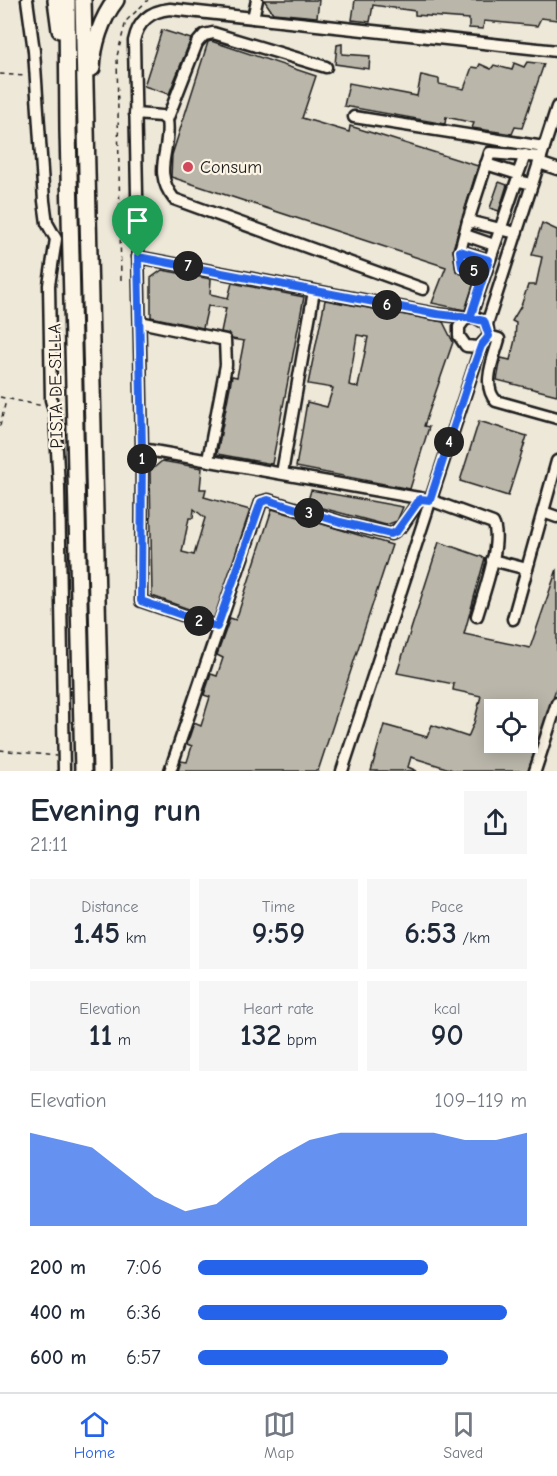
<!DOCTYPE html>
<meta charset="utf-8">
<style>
:root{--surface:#fff;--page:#f6f6f7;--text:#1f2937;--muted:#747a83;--line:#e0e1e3;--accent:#2563eb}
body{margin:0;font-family:"Comic Neue",sans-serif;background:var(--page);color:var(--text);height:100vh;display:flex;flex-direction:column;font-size:22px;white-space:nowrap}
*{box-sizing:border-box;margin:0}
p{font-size:20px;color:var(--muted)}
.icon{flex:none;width:33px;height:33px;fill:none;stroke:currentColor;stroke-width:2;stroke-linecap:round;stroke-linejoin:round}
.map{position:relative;height:771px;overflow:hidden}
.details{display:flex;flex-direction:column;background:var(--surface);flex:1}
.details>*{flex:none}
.fabs{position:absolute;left:484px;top:699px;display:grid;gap:12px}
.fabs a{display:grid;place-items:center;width:54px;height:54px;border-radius:0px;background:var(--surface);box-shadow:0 3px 15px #0003;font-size:30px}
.pin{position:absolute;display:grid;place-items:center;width:51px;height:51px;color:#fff;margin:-62px -26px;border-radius:50% 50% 50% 0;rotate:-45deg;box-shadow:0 0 6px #0007}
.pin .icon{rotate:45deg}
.km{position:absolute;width:30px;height:30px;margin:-15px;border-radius:50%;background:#222;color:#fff;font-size:16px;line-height:30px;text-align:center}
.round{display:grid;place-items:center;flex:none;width:63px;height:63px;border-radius:0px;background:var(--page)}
.headline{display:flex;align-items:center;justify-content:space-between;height:102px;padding:0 30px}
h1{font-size:33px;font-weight:800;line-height:45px}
.metrics{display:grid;grid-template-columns:repeat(3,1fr);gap:9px;height:102px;padding:6px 30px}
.metrics div{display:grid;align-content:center;border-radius:0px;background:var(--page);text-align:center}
.metrics b{font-size:30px;font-weight:800}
.metrics small{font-size:16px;font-weight:400}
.metrics p{font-size:16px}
.chart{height:168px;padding:12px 30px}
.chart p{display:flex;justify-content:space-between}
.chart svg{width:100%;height:108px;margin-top:6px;fill:var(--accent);opacity:.7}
ul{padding:0 30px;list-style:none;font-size:20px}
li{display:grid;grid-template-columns:96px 72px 1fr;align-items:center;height:45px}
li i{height:15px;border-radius:8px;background:var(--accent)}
.menu{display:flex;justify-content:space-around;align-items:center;height:84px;border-top:2px solid var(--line);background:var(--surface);font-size:16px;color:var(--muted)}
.menu a{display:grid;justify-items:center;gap:3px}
.menu .active{color:var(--accent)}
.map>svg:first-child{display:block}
.building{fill:#bab6aa;stroke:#1c1c1c;stroke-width:1.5;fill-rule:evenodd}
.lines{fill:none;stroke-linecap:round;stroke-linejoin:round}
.minor-casing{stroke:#1c1c1c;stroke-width:15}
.highway-casing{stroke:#1c1c1c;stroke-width:20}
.path{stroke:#1c1c1c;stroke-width:1.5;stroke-dasharray:4.5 4.5;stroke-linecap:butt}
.minor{stroke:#fcf5e5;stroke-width:10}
.highway{stroke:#fcf5e5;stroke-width:15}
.route-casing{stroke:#fff;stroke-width:12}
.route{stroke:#2563eb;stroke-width:8}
.poi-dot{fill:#d1495b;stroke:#fcf5e5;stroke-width:2}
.labels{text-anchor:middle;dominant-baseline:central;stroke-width:4.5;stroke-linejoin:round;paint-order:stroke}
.poi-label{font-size:18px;fill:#1c1c1c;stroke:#fcf5e5;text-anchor:start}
.street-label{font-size:18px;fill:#1c1c1c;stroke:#fcf5e5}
</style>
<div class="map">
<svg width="557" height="771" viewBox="0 0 557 771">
<rect width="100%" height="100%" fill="#eee8d9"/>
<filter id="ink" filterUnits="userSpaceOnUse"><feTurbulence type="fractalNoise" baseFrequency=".0167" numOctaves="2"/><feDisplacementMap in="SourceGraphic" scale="12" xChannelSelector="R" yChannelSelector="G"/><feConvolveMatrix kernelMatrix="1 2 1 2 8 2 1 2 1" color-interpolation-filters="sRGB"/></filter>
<g filter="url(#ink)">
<g class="building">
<polygon points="264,0 319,0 317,17 273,13"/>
<polygon points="355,0 557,0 557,20 541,18 537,26 484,21 483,29 469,28 469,19 415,15 415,11 373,5 370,22 352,20"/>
<polygon points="162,30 191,39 169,94 144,86"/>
<polygon points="211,41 316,76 302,118 349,132 350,126 478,166 453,249 456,271 475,279 465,310 432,303 446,267 171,177 172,155 208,42"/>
<polygon points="342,44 342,54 370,56 369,69 335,64 337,45"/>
<polygon points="527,62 544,64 522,128 515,127 512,134 472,128 474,123 446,117 445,124 344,106 349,83 417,96 421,75 439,79 439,84 464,89 472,67 478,68 480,64 491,69 494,65 512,70 514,63 524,67"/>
<polygon points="499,182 507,185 499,211 490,208"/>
<polygon points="542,223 557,230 557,395 497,380 501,358 510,360 515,340 516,323 512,321 521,306 528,285 536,285 542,257 532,255"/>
<polygon points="162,270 211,279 210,294 228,298 232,283 304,297 272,464 217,454 232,376 237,377 244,341 232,339 229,334 221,332 226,308 208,306 203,328 151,317 151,278"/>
<path d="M325,300L443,322L453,342L424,426L429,427L410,489L296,467L307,402L327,407L333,388L308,384ZM357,335L368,337L358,387L349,385Z"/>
<polygon points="479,421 527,436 508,496 460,481"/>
<path d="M162,461L202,468L200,489H206L204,497L250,510L214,618L152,596L150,471ZM194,509L205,518L194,555L182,552L189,518H193Z"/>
<polygon points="311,490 403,507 397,521 386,525 307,504"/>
<polygon points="272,509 392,545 318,771 178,771 181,761 187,762 192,746 187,744 194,723 201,726 210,697 204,695 211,674 217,676 223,658 217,655 230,618 236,620"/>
<path d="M439,542L485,558L464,634L530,648L557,569V686L528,771H456L411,757L408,767L417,771H371L384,725L427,737L432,725L468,737L474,723L481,696L453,690L454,684L397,673ZM495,710H528V742H490L495,725Z"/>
</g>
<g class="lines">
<defs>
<g id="minor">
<polyline points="27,0 34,51 44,201 47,223 56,239 49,285 51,400 55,414 59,487 64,771"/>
<polyline points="253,18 257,0"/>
<path d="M135,114L161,116L167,120C172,150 151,170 174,199L423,289"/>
<polyline points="354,117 544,147"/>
<polyline points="167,120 197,43 204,35 213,33 326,67"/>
<polyline points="539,163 557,169"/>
<polyline points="486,164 518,174 525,155"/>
<polyline points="468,221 490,153 541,157"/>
<polyline points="465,235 494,245"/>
<polyline points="460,251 489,260"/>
<polyline points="138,257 437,314 470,318 516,183 519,181 532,184"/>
<polyline points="484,274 462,267 460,251 468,221 516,233"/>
<polyline points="140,322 225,340 226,365 208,460"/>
<polyline points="487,324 475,317 465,319 459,327 459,336 466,346 479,347 489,336 487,324 557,107"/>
<path d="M489,336L499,339C494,358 481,385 496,401L557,418"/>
<path d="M142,449L430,500L493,523C503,541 483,595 477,616"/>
<polyline points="282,473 314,291"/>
<polyline points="543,512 557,517"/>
<polyline points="492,560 527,569 513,619"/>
<polyline points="527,569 557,461"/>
<path d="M217,627L141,601L142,449L134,41C138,21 150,11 170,9L557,51"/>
<polyline points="170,771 261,502 268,500 340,522 391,534 402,526 420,499"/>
<polyline points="342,771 481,346"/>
<polyline points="535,771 557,703"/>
</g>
<g id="highway">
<polyline points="56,0 60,30"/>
<polyline points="67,0 68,130 83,771"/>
<polyline points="83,0 101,771"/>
<path d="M92,68C93,45 101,19 116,0"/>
</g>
</defs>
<use href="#minor" class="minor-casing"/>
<use href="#highway" class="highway-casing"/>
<g class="path">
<polyline points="0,74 26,76"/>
<polyline points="121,280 117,56 126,21 148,0"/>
<polyline points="0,397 43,406"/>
<polyline points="0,426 6,400"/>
<polyline points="0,750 56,756"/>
</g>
<use href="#minor" class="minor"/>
<use href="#highway" class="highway"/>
</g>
</g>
<g class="lines" filter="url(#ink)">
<defs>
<polyline id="route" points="138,257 142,449 141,601 217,627 261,502 268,500 340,522 391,534 397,531 420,499 430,500 471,374 481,346 489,336 484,321 470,318 484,274 462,267 460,251 489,260 470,318 437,314 138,257"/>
</defs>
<use href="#route" class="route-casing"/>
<use href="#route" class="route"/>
</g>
<circle class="poi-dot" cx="188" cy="167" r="6"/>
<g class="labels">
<g class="poi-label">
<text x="200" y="167">Consum</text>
</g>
<g class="street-label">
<text transform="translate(56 386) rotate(-91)">PISTA DE SILLA</text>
</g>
</g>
</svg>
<div class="fabs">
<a><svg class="icon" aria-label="locate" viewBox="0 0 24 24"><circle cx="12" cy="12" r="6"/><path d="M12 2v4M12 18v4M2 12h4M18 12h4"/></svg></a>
</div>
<div class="pin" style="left:138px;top:257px;background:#1e9e55"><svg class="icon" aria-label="arrive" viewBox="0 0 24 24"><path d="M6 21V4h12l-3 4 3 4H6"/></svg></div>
<b class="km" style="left:142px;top:459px">1</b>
<b class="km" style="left:199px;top:621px">2</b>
<b class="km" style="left:309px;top:513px">3</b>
<b class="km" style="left:449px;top:442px">4</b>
<b class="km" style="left:474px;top:271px">5</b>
<b class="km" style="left:387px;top:305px">6</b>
<b class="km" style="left:188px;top:266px">7</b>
</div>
<section class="details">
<div class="headline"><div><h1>Evening run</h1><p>21:11</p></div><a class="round"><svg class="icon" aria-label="share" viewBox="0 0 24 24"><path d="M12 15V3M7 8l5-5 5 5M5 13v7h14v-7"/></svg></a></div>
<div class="metrics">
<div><p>Distance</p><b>1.45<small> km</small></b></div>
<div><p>Time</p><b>9:59</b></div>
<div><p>Pace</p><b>6:53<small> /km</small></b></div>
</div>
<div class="metrics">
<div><p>Elevation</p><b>11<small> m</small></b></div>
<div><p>Heart rate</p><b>132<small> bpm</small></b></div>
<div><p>kcal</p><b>90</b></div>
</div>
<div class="chart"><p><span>Elevation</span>109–119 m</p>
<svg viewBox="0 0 160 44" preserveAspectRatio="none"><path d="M0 44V6L10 9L20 12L30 22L40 32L50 38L60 35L70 25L80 16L90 9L100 6L110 6L120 6L130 6L140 9L150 9L160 6V44z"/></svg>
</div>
<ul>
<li><b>200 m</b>7:06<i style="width:70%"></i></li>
<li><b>400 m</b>6:36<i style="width:94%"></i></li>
<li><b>600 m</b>6:57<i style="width:76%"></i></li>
</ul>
</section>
<nav class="menu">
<a class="active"><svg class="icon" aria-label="home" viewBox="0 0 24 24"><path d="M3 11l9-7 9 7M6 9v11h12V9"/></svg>Home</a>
<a><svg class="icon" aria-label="map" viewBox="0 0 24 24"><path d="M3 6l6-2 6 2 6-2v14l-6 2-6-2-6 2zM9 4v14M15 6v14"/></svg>Map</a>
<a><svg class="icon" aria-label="saved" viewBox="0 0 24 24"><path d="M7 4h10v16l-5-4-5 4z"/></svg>Saved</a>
</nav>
